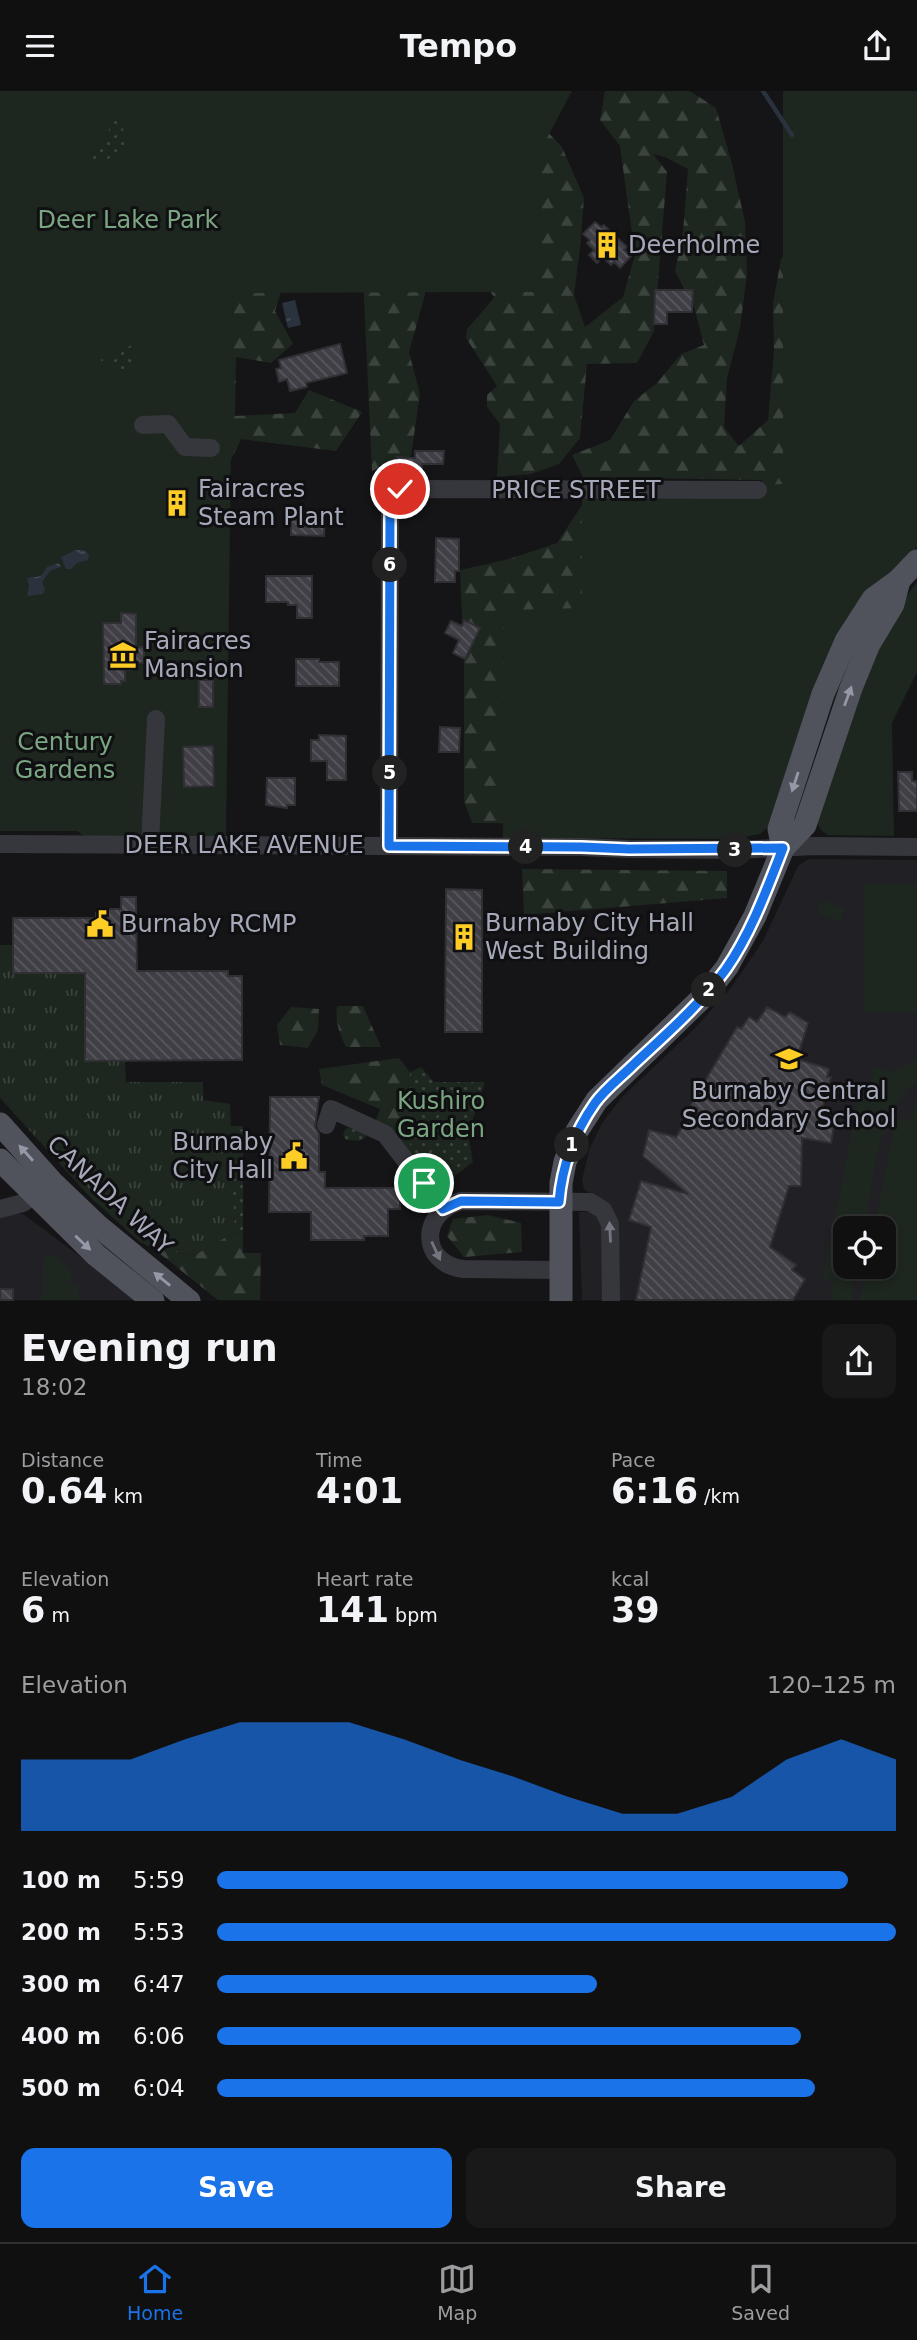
<!DOCTYPE html>
<meta charset="utf-8">
<style>
:root{--surface:#101011;--page:#19191a;--text:#f1f3f6;--muted:#9c9d9f;--line:#303031;--accent:#1a73e8}
body{margin:0;font-family:"DejaVu Sans",sans-serif;background:var(--page);color:var(--text);height:100vh;display:flex;flex-direction:column;font-size:26px;white-space:nowrap}
*{box-sizing:border-box;margin:0}
p{font-size:23px;color:var(--muted)}
.icon{flex:none;width:38px;height:38px;fill:none;stroke:currentColor;stroke-width:2;stroke-linecap:round;stroke-linejoin:round}
.map{position:relative;height:1210px;overflow:hidden}
.panel{display:flex;flex-direction:column;background:var(--surface);flex:1}
.panel>*{flex:none}
.tools{position:absolute;left:833px;top:1125px;display:grid;gap:14px}
.tools a{display:grid;place-items:center;width:63px;height:63px;border-radius:14px;background:var(--surface);box-shadow:0 4px 10px #0003,0 0 0 2px var(--line);font-size:35px}
.pin{position:absolute;display:grid;place-items:center;width:60px;height:60px;color:#fff;margin:-30px;border:4px solid #fff;border-radius:50%;box-shadow:0 2px 7px #0007}
.km{position:absolute;width:35px;height:35px;margin:-18px;border-radius:50%;background:#222;color:#fff;font-size:19px;line-height:35px;text-align:center}
.round{display:grid;place-items:center;flex:none;width:74px;height:74px;border-radius:14px;background:var(--page)}
.overview{display:flex;align-items:center;justify-content:space-between;height:119px;padding:0 21px}
h1{font-size:38px;font-weight:700;line-height:52px}
.metrics{display:grid;grid-template-columns:repeat(3,1fr);gap:10px;height:119px;padding:7px 21px}
.metrics div{display:grid;align-content:center}
.metrics b{font-size:35px;font-weight:700}
.metrics small{font-size:19px;font-weight:400}
.metrics p{font-size:19px}
.chart{height:196px;padding:14px 21px}
.chart p{display:flex;justify-content:space-between}
.chart svg{width:100%;height:126px;margin-top:7px;fill:var(--accent);opacity:.7}
.button{display:flex;gap:14px;margin-top:auto;padding:14px 21px}
.button a{flex:1;height:80px;border-radius:14px;background:var(--accent);color:#fff;font-size:28px;font-weight:700;line-height:80px;text-align:center}
.button a+a{background:var(--page);color:var(--text)}
ul{padding:0 21px;list-style:none;font-size:23px}
li{display:grid;grid-template-columns:112px 84px 1fr;align-items:center;height:52px}
li i{height:18px;border-radius:9px;background:var(--accent)}
header{display:flex;justify-content:space-between;align-items:center;height:91px;padding:0 21px;background:var(--surface);font-size:32px;font-weight:700}
.dock{display:flex;justify-content:space-around;align-items:center;height:98px;border-top:2px solid var(--line);background:var(--surface);font-size:19px;color:var(--muted)}
.dock a{display:grid;justify-items:center;gap:4px}
.dock .current{color:var(--accent)}
.map>svg:first-child{display:block}
.built{fill:#212125;fill-rule:evenodd}
.grass{fill:url(#grass-tufts)}
.forest{fill:url(#forest-firs)}
.park{fill:#1d261f}
.garden{fill:url(#garden-dots)}
.water{fill:url(#water-ripples)}
.lines{fill:none;stroke-linecap:round;stroke-linejoin:round}
.stream{stroke:#2a323d;stroke-width:4.5}
.building{fill:url(#building-back-hatch);stroke:#2f2f34;stroke-width:2}
.minor{stroke:#36363d;stroke-width:18}
.major{stroke:#51535c;stroke-width:23}
.oneway{fill:#9598a6}
.oneway2{fill:#747581}
.route-casing{stroke:#fff;stroke-width:14}
.route{stroke:#1a73e8;stroke-width:9}
.labels{text-anchor:middle;dominant-baseline:central;stroke-width:6;stroke-linejoin:round;paint-order:stroke}
.park-label{font-size:24px;fill:#7ba682;stroke:#101012}
.poi-label{font-size:24px;fill:#a6a9b9;stroke:#101012;text-anchor:start}
.street-label{font-size:24px;fill:#a6a9b9;stroke:#101012}
</style>
<header><svg class="icon" aria-label="menu" viewBox="0 0 24 24"><path d="M4 6h16M4 12h16M4 18h16"/></svg>Tempo<svg class="icon" aria-label="share" viewBox="0 0 24 24"><path d="M12 15V3M7 8l5-5 5 5M5 13v7h14v-7"/></svg></header>
<div class="map">
<svg width="917" height="1210" viewBox="0 0 917 1210">
<defs>
<pattern id="grass-tufts" width="24" height="20" patternUnits="userSpaceOnUse" patternTransform="scale(1.75)"><rect width="24" height="20" fill="#1d261f"/><path d="M3 7l-1-3M5 7V3M7 7l1-3M15 17l-1-3M17 17v-4M19 17l1-3" fill="none" stroke="#3b433d"/></pattern>
<pattern id="forest-firs" width="22" height="20" patternUnits="userSpaceOnUse" patternTransform="scale(1.75)"><rect width="22" height="20" fill="#1d261f"/><path d="M5 1l3.5 6h-7zM16 11l3.5 6h-7z" fill="#3b433d"/></pattern>
<pattern id="garden-dots" width="8" height="8" patternUnits="userSpaceOnUse" patternTransform="scale(1.75)"><rect width="8" height="8" fill="#1d261f"/><path d="M2 2h.1M6 6h.1" fill="none" stroke="#3b433d" stroke-width="1.8" stroke-linecap="round"/></pattern>
<pattern id="water-ripples" width="26" height="14" patternUnits="userSpaceOnUse" patternTransform="scale(1.75)"><rect width="26" height="14" fill="#2a323d"/><path d="M2 4q2-2 4 0t4 0M15 11q2-2 4 0t4 0" fill="none" stroke="#464d57"/></pattern>
<pattern id="building-back-hatch" width="6" height="6" patternUnits="userSpaceOnUse" patternTransform="scale(1.75)"><rect width="6" height="6" fill="#3f3f45"/><path d="M-1 5l2 2M0 0l6 6M5-1l2 2" fill="none" stroke="#58585e"/></pattern>
</defs>
<rect width="100%" height="100%" fill="#151517"/>
<g class="built">
<path d="M809,768L917,769V1209H582L579,1121H590L592,1103L584,1098L582,1089L589,1059L602,1032L622,1006L695,937L731,897L763,850L798,775ZM845,1138H884V1176H845Z"/>
<polygon points="0,1123 23,1123 139,1209 0,1209"/>
</g>
<polygon class="grass" points="0,854 13,854 14,882 85,882 86,970 125,970 126,991 203,991 203,1009 230,1013 235,1141 195,1164 154,1158 140,1151 90,1106 0,1007"/>
<g class="forest">
<polygon points="146,0 286,185 275,220 293,253 271,272 236,266 235,325 295,322 309,299 362,321 336,360 241,348 231,369 219,333"/>
<polygon points="605,0 690,0 716,17 732,73 745,131 747,183 740,237 727,287 724,336 739,355 768,329 774,260 773,212 781,168 813,133 917,0 734,734 472,732 464,710 464,569 460,479 509,468 557,452 582,414 768,412 762,389 583,386 572,364 610,349 634,310 657,292 681,263 704,254 694,216 675,180 683,141 688,78 665,66 653,63 667,81 654,240 637,272 587,273 580,347 559,373 531,383 497,386 500,333 487,316 487,304 497,295 466,247 467,238 494,207 466,154 545,38 562,56 584,107 580,157 574,204 585,236 623,206 635,164 620,55 600,29"/>
<polygon points="425,125 425,204 409,261 420,303 411,365 372,380 364,208 366,151"/>
<polygon points="522,778 727,780 727,807 524,824"/>
<path d="M337,915H363L381,956H346C339,942 335,931 337,915Z"/>
<polygon points="291,916 319,918 318,939 308,957 280,954 277,934"/>
<polygon points="399,967 410,981 410,1062 390,1036 374,1035 380,1018 322,994 319,978"/>
<polygon points="488,1124 521,1132 522,1161 464,1166 447,1145 453,1128"/>
<polygon points="235,1141 243,1143 243,1162 261,1162 260,1209 218,1209 154,1158 195,1164"/>
</g>
<g class="park">
<polygon points="0,0 572,0 539,62 540,201 233,202 226,746 84,745 77,740 0,740"/>
<polygon points="783,0 917,0 917,456 877,498 769,735 760,743 733,748 503,747 504,519 582,517 582,406 783,393"/>
<path d="M917,491V581L892,632L894,745L828,744L821,739L817,732C844,652 865,559 917,491Z"/>
<polygon points="864,793 917,794 917,922 863,920"/>
<polygon points="824,810 845,817 841,830 820,824 817,818 819,813"/>
<path d="M917,967V991C877,1018 873,1092 865,1137L845,1138V1176H857L851,1209H829L833,1189L823,1187L859,1004L869,1006L874,977L895,981Z"/>
<polygon points="914,1012 917,1012 917,1209 860,1209 867,1176 884,1176 884,1138 874,1137 896,1027 911,1030"/>
<polygon points="43,1164 58,1165 71,1179 71,1194 79,1194 78,1209 42,1209"/>
</g>
<g class="garden">
<path d="M116,29L121,31L125,45V57L112,67L82,73V66C106,53 103,54 112,30Z"/>
<polygon points="132,254 135,270 134,284 100,269"/>
<polygon points="421,976 434,991 485,991 468,1043 473,1071 452,1087 428,1085 410,1062 410,981"/>
<polygon points="230,1035 243,1035 243,1143 235,1141"/>
<polygon points="349,1037 363,1041 367,1045 360,1050 346,1049 343,1045 345,1038"/>
</g>
<g class="water">
<polygon points="295,209 301,234 288,237 282,212"/>
<polygon points="76,459 83,459 89,463 88,469 77,472 71,478 66,478 61,466"/>
<path d="M59,472L61,476L50,480L42,491L45,499L43,503L27,505L29,494L27,487C39,484 39,490 47,476Z"/>
</g>
<g class="lines">
<polyline class="stream" points="763,0 792,44"/>
</g>
<g class="building">
<polygon points="595,131 601,136 604,134 627,156 624,159 631,165 620,177 614,171 611,174 602,166 597,172 589,164 594,159 587,152 590,149 583,143"/>
<polygon points="655,199 693,199 692,221 667,221 667,233 654,233"/>
<polygon points="340,253 347,282 306,292 307,296 290,300 287,288 279,291 276,278 281,277 279,269"/>
<polygon points="415,360 444,360 443,373 422,373 422,379 397,379 397,366 415,367"/>
<polygon points="168,405 185,405 185,419 169,420"/>
<polygon points="291,422 325,423 324,445 291,444"/>
<polygon points="436,447 459,448 459,480 455,480 455,491 435,491"/>
<polygon points="266,485 312,485 312,527 297,527 297,514 288,514 288,511 266,511"/>
<polygon points="121,522 136,523 136,556 144,556 144,572 131,572 131,579 125,579 125,590 121,590 121,593 104,593 103,532 121,532"/>
<polygon points="464,529 480,537 465,568 453,562 459,549 445,542 451,530 462,535"/>
<polygon points="296,568 319,568 319,571 339,571 339,595 296,595"/>
<rect x="199" y="589" width="14" height="27"/>
<polygon points="440,636 460,637 459,661 439,661"/>
<polygon points="319,644 346,645 346,689 327,689 327,670 311,670 311,649 319,649"/>
<polygon points="213,655 214,695 184,696 183,656"/>
<polygon points="898,681 912,681 912,690 917,690 917,720 899,720"/>
<polygon points="267,687 295,687 295,714 287,714 287,717 266,714"/>
<polygon points="446,798 482,799 482,941 445,941"/>
<polygon points="121,806 136,806 137,880 228,880 228,885 242,885 242,969 85,970 85,882 13,882 13,827 96,827 96,822 107,822 107,818 121,818"/>
<polygon points="767,916 785,926 790,921 808,932 797,968 829,978 827,986 831,986 818,1031 834,1034 831,1052 802,1047 801,1095 789,1095 770,1156 796,1174 792,1179 805,1188 793,1209 636,1209 651,1136 629,1129 641,1090 688,1103 643,1065 649,1039 676,1046 694,1017 690,1015 737,936 741,938 749,926 757,931"/>
<polygon points="270,1006 319,1006 315,1036 319,1043 319,1081 325,1081 325,1097 400,1097 400,1118 388,1118 388,1145 364,1145 364,1149 311,1149 311,1121 269,1121"/>
<rect x="0" y="1198" width="13" height="11"/>
</g>
<g class="lines">
<g class="minor">
<polyline points="143,334 168,333 185,356 211,357"/>
<polyline points="0,753 581,756 629,758 736,759 814,755 917,756"/>
<polyline points="150,753 156,628"/>
<polyline points="389,755 390,413 394,402 404,398 758,399"/>
<polyline points="326,1034 331,1018 385,1043 443,1118"/>
<polyline points="0,1118 23,1112 44,1097"/>
<path d="M561,1179L463,1178C419,1172 420,1121 461,1110L590,1111L603,1119L610,1133L611,1210"/>
</g>
<g class="major">
<polyline points="783,757 779,738 823,603 846,550 873,508 899,489 917,470"/>
<polyline points="0,1033 52,1091 97,1134 189,1210"/>
<polyline points="0,1069 96,1164 153,1210"/>
<polyline points="561,1210 561,1092 565,1071 577,1040 597,1009 705,904 727,876 755,825 783,757 805,734 851,597 869,553 893,513 899,489"/>
</g>
</g>
<defs><path id="oneway-solid" d="M-6-.8H1V-3.2L6.5 0L1 3.2V.8H-6Z" transform="scale(1.75)"/></defs>
<g class="oneway">
<use href="#oneway-solid" transform="translate(848 605) rotate(-70)"/>
<use href="#oneway-solid" transform="translate(795 691) rotate(108)"/>
<use href="#oneway-solid" transform="translate(26 1062) rotate(-132)"/>
<use href="#oneway-solid" transform="translate(83 1152) rotate(43)"/>
<use href="#oneway-solid" transform="translate(162 1188) rotate(-141)"/>
</g>
<g class="oneway2">
<use href="#oneway-solid" transform="translate(610 1141) rotate(-93)"/>
<use href="#oneway-solid" transform="translate(436 1160) rotate(65)"/>
</g>
<g class="lines">
<defs>
<path id="route" d="M400,398L392,405L390,413L389,755L581,756L629,758L783,757C767,798 751,842 726,878C700,914 665,944 633,974C621,986 605,998 595,1012C574,1042 562,1074 559,1111L461,1110L443,1118L424,1092"/>
</defs>
<use href="#route" class="route-casing"/>
<use href="#route" class="route"/>
</g>
<defs>
<symbol id="building-bare" viewBox="-9 -9 18 18"><path d="M-4-6H4V6H1V3H-1V6H-4ZM-2.5-4.3h1.7v1.8h-1.7ZM.8-4.3h1.7v1.8H.8ZM-2.5-1h1.7V.8h-1.7ZM.8-1h1.7V.8H.8Z" fill="#ffce26" stroke="#101012" stroke-width="2.5" paint-order="stroke"/></symbol>
<symbol id="museum-bare" viewBox="-9 -9 18 18"><path d="M0-6L6-3V-2H-6V-3ZM-5-1h2V3h-2ZM-1-1h2V3h-2ZM3-1h2V3H3ZM-6 4H6V6H-6Z" fill="#ffce26" stroke="#101012" stroke-width="2.5" paint-order="stroke"/></symbol>
<symbol id="civic-bare" viewBox="-9 -9 18 18"><path d="M-.6-6.5H3V-4.5H.6V-3L4-1V1h2V6H-6V1h2V-1L-.6-3ZM-1.2 2.5V6h2.4V2.5Z" fill="#ffce26" stroke="#101012" stroke-width="2.5" paint-order="stroke"/></symbol>
<symbol id="school-bare" viewBox="-9 -9 18 18"><path d="M0-5L7-2L0 1L-7-2ZM-4 1L0 2.5L4 1V4Q0 6-4 4Z" fill="#ffce26" stroke="#101012" stroke-width="2.5" paint-order="stroke"/></symbol>
</defs>
<g fill-rule="evenodd">
<use href="#building-bare" x="588" y="135" width="38" height="38"/>
<use href="#building-bare" x="158" y="393" width="38" height="38"/>
<use href="#museum-bare" x="104" y="545" width="38" height="38"/>
<use href="#civic-bare" x="81" y="814" width="38" height="38"/>
<use href="#building-bare" x="445" y="827" width="38" height="38"/>
<use href="#school-bare" x="770" y="949" width="38" height="38"/>
<use href="#civic-bare" x="275" y="1046" width="38" height="38"/>
</g>
<g class="labels">
<g class="park-label">
<text x="128" y="129">Deer Lake Park</text>
<text x="65" y="651">Century<tspan x="65" dy="28">Gardens</tspan></text>
<text x="441" y="1010">Kushiro<tspan x="441" dy="28">Garden</tspan></text>
</g>
<g class="poi-label">
<text x="628" y="154">Deerholme</text>
<text x="198" y="398">Fairacres<tspan x="198" dy="28">Steam Plant</tspan></text>
<text x="144" y="550">Fairacres<tspan x="144" dy="28">Mansion</tspan></text>
<text x="485" y="832">Burnaby City Hall<tspan x="485" dy="28">West Building</tspan></text>
<text x="121" y="833">Burnaby RCMP</text>
<text x="789" y="1000" text-anchor="middle">Burnaby Central<tspan x="789" dy="28">Secondary School</tspan></text>
<text x="273" y="1051" text-anchor="end">Burnaby<tspan x="273" dy="28">City Hall</tspan></text>
</g>
<g class="street-label">
<text x="576" y="399">PRICE STREET</text>
<text x="244" y="754">DEER LAKE AVENUE</text>
<text transform="translate(110 1104) rotate(43)">CANADA WAY</text>
</g>
</g>
</svg>
<div class="tools">
<a><svg class="icon" aria-label="locate" viewBox="0 0 24 24"><circle cx="12" cy="12" r="6"/><path d="M12 2v4M12 18v4M2 12h4M18 12h4"/></svg></a>
</div>
<div class="pin" style="left:424px;top:1092px;background:#1e9e55"><svg class="icon" aria-label="arrive" viewBox="0 0 24 24"><path d="M6 21V4h12l-3 4 3 4H6"/></svg></div>
<div class="pin" style="left:400px;top:398px;background:#d93025"><svg class="icon" aria-label="check" viewBox="0 0 24 24"><path d="M5 12l5 5 9-10"/></svg></div>
<b class="km" style="left:572px;top:1054px">1</b>
<b class="km" style="left:709px;top:899px">2</b>
<b class="km" style="left:735px;top:759px">3</b>
<b class="km" style="left:526px;top:756px">4</b>
<b class="km" style="left:390px;top:682px">5</b>
<b class="km" style="left:390px;top:474px">6</b>
</div>
<section class="panel">
<div class="overview"><div><h1>Evening run</h1><p>18:02</p></div><a class="round"><svg class="icon" aria-label="share" viewBox="0 0 24 24"><path d="M12 15V3M7 8l5-5 5 5M5 13v7h14v-7"/></svg></a></div>
<div class="metrics">
<div><p>Distance</p><b>0.64<small> km</small></b></div>
<div><p>Time</p><b>4:01</b></div>
<div><p>Pace</p><b>6:16<small> /km</small></b></div>
</div>
<div class="metrics">
<div><p>Elevation</p><b>6<small> m</small></b></div>
<div><p>Heart rate</p><b>141<small> bpm</small></b></div>
<div><p>kcal</p><b>39</b></div>
</div>
<div class="chart"><p><span>Elevation</span>120–125 m</p>
<svg viewBox="0 0 160 44" preserveAspectRatio="none"><path d="M0 44V19L10 19L20 19L30 12L40 6L50 6L60 6L70 12L80 19L90 25L100 32L110 38L120 38L130 32L140 19L150 12L160 19V44z"/></svg>
</div>
<ul>
<li><b>100 m</b>5:59<i style="width:93%"></i></li>
<li><b>200 m</b>5:53<i style="width:100%"></i></li>
<li><b>300 m</b>6:47<i style="width:56%"></i></li>
<li><b>400 m</b>6:06<i style="width:86%"></i></li>
<li><b>500 m</b>6:04<i style="width:88%"></i></li>
</ul>
<div class="button"><a>Save</a><a>Share</a></div>
</section>
<nav class="dock">
<a class="current"><svg class="icon" aria-label="home" viewBox="0 0 24 24"><path d="M3 11l9-7 9 7M6 9v11h12V9"/></svg>Home</a>
<a><svg class="icon" aria-label="map" viewBox="0 0 24 24"><path d="M3 6l6-2 6 2 6-2v14l-6 2-6-2-6 2zM9 4v14M15 6v14"/></svg>Map</a>
<a><svg class="icon" aria-label="saved" viewBox="0 0 24 24"><path d="M7 4h10v16l-5-4-5 4z"/></svg>Saved</a>
</nav>
